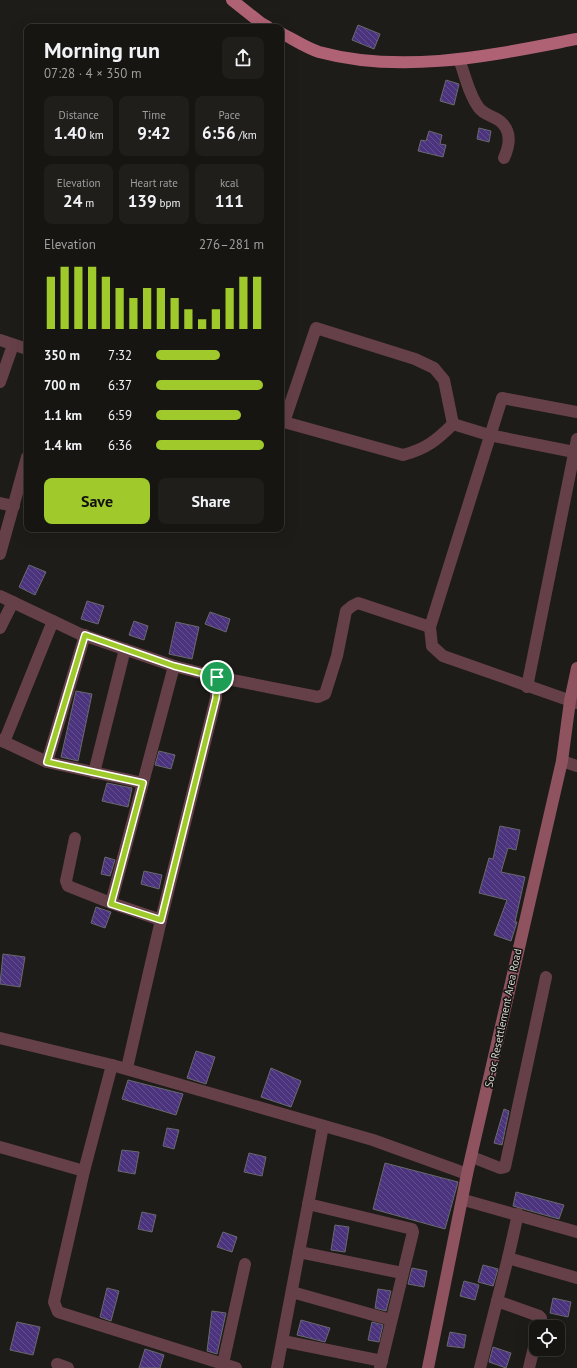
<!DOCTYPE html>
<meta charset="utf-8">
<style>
:root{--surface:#161512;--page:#1f1e1b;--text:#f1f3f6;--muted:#9e9f9f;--line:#353432;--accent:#a0c92b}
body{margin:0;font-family:"PT Sans",sans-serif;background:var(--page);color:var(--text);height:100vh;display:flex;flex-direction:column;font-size:15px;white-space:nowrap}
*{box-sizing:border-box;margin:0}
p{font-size:13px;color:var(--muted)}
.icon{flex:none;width:22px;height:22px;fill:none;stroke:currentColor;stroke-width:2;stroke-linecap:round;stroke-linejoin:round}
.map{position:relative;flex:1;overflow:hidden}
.panel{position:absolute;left:24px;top:24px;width:260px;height:508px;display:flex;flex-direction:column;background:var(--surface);border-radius:8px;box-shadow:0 4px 16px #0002,0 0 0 1px var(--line)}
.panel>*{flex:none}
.fabs{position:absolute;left:529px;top:1320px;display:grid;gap:8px}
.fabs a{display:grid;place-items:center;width:36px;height:36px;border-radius:8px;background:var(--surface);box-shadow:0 4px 16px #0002,0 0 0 1px var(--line);font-size:20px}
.pin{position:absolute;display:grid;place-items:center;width:34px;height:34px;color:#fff;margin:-17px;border:2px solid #fff;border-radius:50%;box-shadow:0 1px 4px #0007}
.round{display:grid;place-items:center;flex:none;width:42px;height:42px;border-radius:8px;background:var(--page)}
.headline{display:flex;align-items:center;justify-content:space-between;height:68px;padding:0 20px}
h1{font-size:22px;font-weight:700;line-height:30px}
.metrics{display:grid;grid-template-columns:repeat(3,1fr);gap:6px;height:68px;padding:4px 20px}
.metrics div{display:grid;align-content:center;border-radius:8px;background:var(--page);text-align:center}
.metrics b{font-size:17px;font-weight:700}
.metrics small{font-size:11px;font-weight:400}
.metrics p{font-size:11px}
.chart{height:112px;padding:8px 20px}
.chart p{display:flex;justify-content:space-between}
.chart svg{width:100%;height:72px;margin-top:4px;stroke:var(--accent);stroke-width:6}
.action{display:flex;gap:8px;margin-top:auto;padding:8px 20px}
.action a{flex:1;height:46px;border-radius:8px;background:var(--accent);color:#111;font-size:16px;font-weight:700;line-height:46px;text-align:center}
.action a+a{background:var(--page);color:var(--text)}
ul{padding:0 20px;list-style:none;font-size:13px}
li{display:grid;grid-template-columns:64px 48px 1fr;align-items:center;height:30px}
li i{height:10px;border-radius:5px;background:var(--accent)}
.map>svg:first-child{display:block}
.building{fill:url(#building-back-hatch);stroke:#69696d}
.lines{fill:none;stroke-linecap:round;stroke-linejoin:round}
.street{stroke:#664048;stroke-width:12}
.secondary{stroke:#8f5360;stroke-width:12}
.primary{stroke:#af6273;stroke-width:12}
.route-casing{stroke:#fff;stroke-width:8}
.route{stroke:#a0c92b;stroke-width:5}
.labels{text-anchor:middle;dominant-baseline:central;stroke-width:3;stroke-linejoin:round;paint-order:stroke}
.street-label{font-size:11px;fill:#d3d3d0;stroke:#141310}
</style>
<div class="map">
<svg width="577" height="1368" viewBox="0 0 577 1368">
<defs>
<pattern id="building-back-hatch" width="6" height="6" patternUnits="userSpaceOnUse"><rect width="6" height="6" fill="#4b337d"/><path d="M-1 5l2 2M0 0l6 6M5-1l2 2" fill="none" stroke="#64508e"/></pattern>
</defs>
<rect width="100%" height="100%" fill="#1d1c18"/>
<g class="building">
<polygon points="358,25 380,34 374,49 352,40"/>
<polygon points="446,80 459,84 454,105 440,101"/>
<polygon points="479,128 491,131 489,142 477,139"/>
<polygon points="429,131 442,135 440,144 446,145 443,157 418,151 421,140 426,141"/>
<polygon points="29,565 46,572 35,595 19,587"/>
<polygon points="87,601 104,606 98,624 81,619"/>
<polygon points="210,612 230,619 226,632 205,624"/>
<polygon points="134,621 148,626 144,640 129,635"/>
<polygon points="176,622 199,627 192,659 169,654"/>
<polygon points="76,691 92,694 78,761 61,757"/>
<polygon points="159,751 175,755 171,769 155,765"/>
<polygon points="107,783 132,788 128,807 102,801"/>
<polygon points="500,826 520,830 516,850 508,848 501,872 525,877 515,922 517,922 511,941 494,935 507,900 479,893 489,858 493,859"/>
<polygon points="105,857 115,860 110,876 101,874"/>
<polygon points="144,871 162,875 159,889 141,884"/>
<polygon points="96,907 111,912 105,928 91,923"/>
<polygon points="3,954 25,957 20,987 0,984"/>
<polygon points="196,1051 215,1057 206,1084 187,1078"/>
<polygon points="271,1068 301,1081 291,1107 261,1097"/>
<polygon points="128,1080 183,1094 176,1115 122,1099"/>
<polygon points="504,1109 509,1111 502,1145 494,1143"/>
<polygon points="167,1128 179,1130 174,1149 163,1146"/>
<polygon points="122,1150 139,1152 135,1174 118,1171"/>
<polygon points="249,1153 266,1157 262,1176 244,1172"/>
<polygon points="385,1163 458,1182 445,1229 373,1209"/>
<polygon points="516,1192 564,1205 559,1219 513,1206"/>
<polygon points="142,1212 156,1215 152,1232 138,1229"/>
<polygon points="335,1225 349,1227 345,1252 331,1250"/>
<polygon points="223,1232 237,1237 232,1252 217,1247"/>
<polygon points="483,1265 498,1269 493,1286 478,1282"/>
<polygon points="412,1268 427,1271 424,1287 408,1284"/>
<polygon points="464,1281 479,1285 475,1300 460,1296"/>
<polygon points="107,1288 119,1291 111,1321 100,1317"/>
<polygon points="378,1289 391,1291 386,1311 375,1308"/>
<polygon points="553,1298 571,1302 568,1317 550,1313"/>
<polygon points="212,1311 226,1313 217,1354 207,1351"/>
<polygon points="301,1320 330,1328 325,1342 297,1335"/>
<polygon points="17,1322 40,1327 33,1355 10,1350"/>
<polygon points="372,1322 383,1325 379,1342 368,1340"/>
<polygon points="450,1332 466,1335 464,1348 447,1346"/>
<polygon points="493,1347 511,1353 506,1368 489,1362"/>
<polygon points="145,1349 164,1355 160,1368 139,1368"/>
</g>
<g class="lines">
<g class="street">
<path d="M459,59C465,75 469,95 479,108C485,116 496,116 502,123C512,133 509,147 504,158"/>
<path d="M316,328L415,359L434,368L444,380L453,424C437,440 426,449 403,455L284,422Z"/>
<polyline points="0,340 27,349"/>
<polyline points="0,382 13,345"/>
<polyline points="577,412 502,398 430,627 432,646 443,656 577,703"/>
<polyline points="453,424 489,435 574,452"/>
<polyline points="0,503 14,506"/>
<polyline points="0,554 27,457"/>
<polyline points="0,596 80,634 174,666 217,677 216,698 161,920 127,1068"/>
<polyline points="0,628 13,602"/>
<polyline points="217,677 318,697 325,694 337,656 346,611 352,606 358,603 430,627"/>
<polyline points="527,687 577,439"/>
<polyline points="0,740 47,762 143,783"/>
<polyline points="4,742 53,621"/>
<polyline points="562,761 577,766"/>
<polyline points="47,762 85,635"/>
<polyline points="94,773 125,649"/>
<polyline points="75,838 66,881 68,886 111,903 161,920"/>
<polyline points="111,903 174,666"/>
<polyline points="0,1038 112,1065"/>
<polyline points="0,1147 84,1171"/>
<polyline points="472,1157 500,1168 505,1167 546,977"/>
<polyline points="464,1200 577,1232"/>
<polyline points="308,1204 412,1229 413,1232 380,1368"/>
<polyline points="299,1252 402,1273"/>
<polyline points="508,1258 577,1278"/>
<polyline points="292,1292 391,1320"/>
<polyline points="497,1301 539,1316 541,1318 539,1327"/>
<polyline points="283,1341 382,1361"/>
<polyline points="57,1364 68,1368"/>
<polyline points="222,1368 245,1264"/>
<polyline points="236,1368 58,1312 54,1302 84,1171 112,1065 373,1140 467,1174"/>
<polyline points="277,1368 323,1126"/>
<polyline points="480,1368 508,1258 518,1214"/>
<polyline points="529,1368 536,1339"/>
</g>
<polyline class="secondary" points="428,1368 467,1174 562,761 570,701 577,668"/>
<g class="primary">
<polyline points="232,0 261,23 268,27"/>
<path d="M281,33C293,39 306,48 319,52C404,75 493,55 577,39"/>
</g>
</g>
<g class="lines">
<defs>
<polygon id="route" points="85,635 174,666 217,677 216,698 161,920 111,904 143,783 47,762"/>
</defs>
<use href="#route" class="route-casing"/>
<use href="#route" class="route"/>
</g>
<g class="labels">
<g class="street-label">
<text transform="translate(503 1018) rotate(-78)">So-oc Resettlement Area Road</text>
</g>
</g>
</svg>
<div class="fabs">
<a><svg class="icon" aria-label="locate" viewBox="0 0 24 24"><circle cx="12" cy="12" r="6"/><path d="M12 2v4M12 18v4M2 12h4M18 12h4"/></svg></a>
</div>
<div class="pin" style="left:217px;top:677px;background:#1e9e55"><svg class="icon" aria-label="arrive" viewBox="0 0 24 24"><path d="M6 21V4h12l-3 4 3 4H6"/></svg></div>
<section class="panel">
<div class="headline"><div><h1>Morning run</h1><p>07:28 · 4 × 350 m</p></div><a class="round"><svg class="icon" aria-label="share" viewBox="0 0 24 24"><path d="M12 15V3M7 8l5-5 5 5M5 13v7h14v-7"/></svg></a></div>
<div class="metrics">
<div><p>Distance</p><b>1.40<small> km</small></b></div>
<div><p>Time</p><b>9:42</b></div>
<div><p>Pace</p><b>6:56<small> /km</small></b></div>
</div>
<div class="metrics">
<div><p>Elevation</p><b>24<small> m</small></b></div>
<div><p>Heart rate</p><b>139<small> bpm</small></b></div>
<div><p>kcal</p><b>111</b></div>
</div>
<div class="chart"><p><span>Elevation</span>276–281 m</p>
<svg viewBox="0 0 160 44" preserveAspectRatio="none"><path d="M5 44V12M15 44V6M25 44V6M35 44V6M45 44V12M55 44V19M65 44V25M75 44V19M85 44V19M95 44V25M105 44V32M115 44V38M125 44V32M135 44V19M145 44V12M155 44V12"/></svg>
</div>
<ul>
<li><b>350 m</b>7:32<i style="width:59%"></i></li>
<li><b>700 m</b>6:37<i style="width:99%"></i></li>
<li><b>1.1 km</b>6:59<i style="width:79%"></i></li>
<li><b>1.4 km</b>6:36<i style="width:100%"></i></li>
</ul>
<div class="action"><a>Save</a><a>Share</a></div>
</section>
</div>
